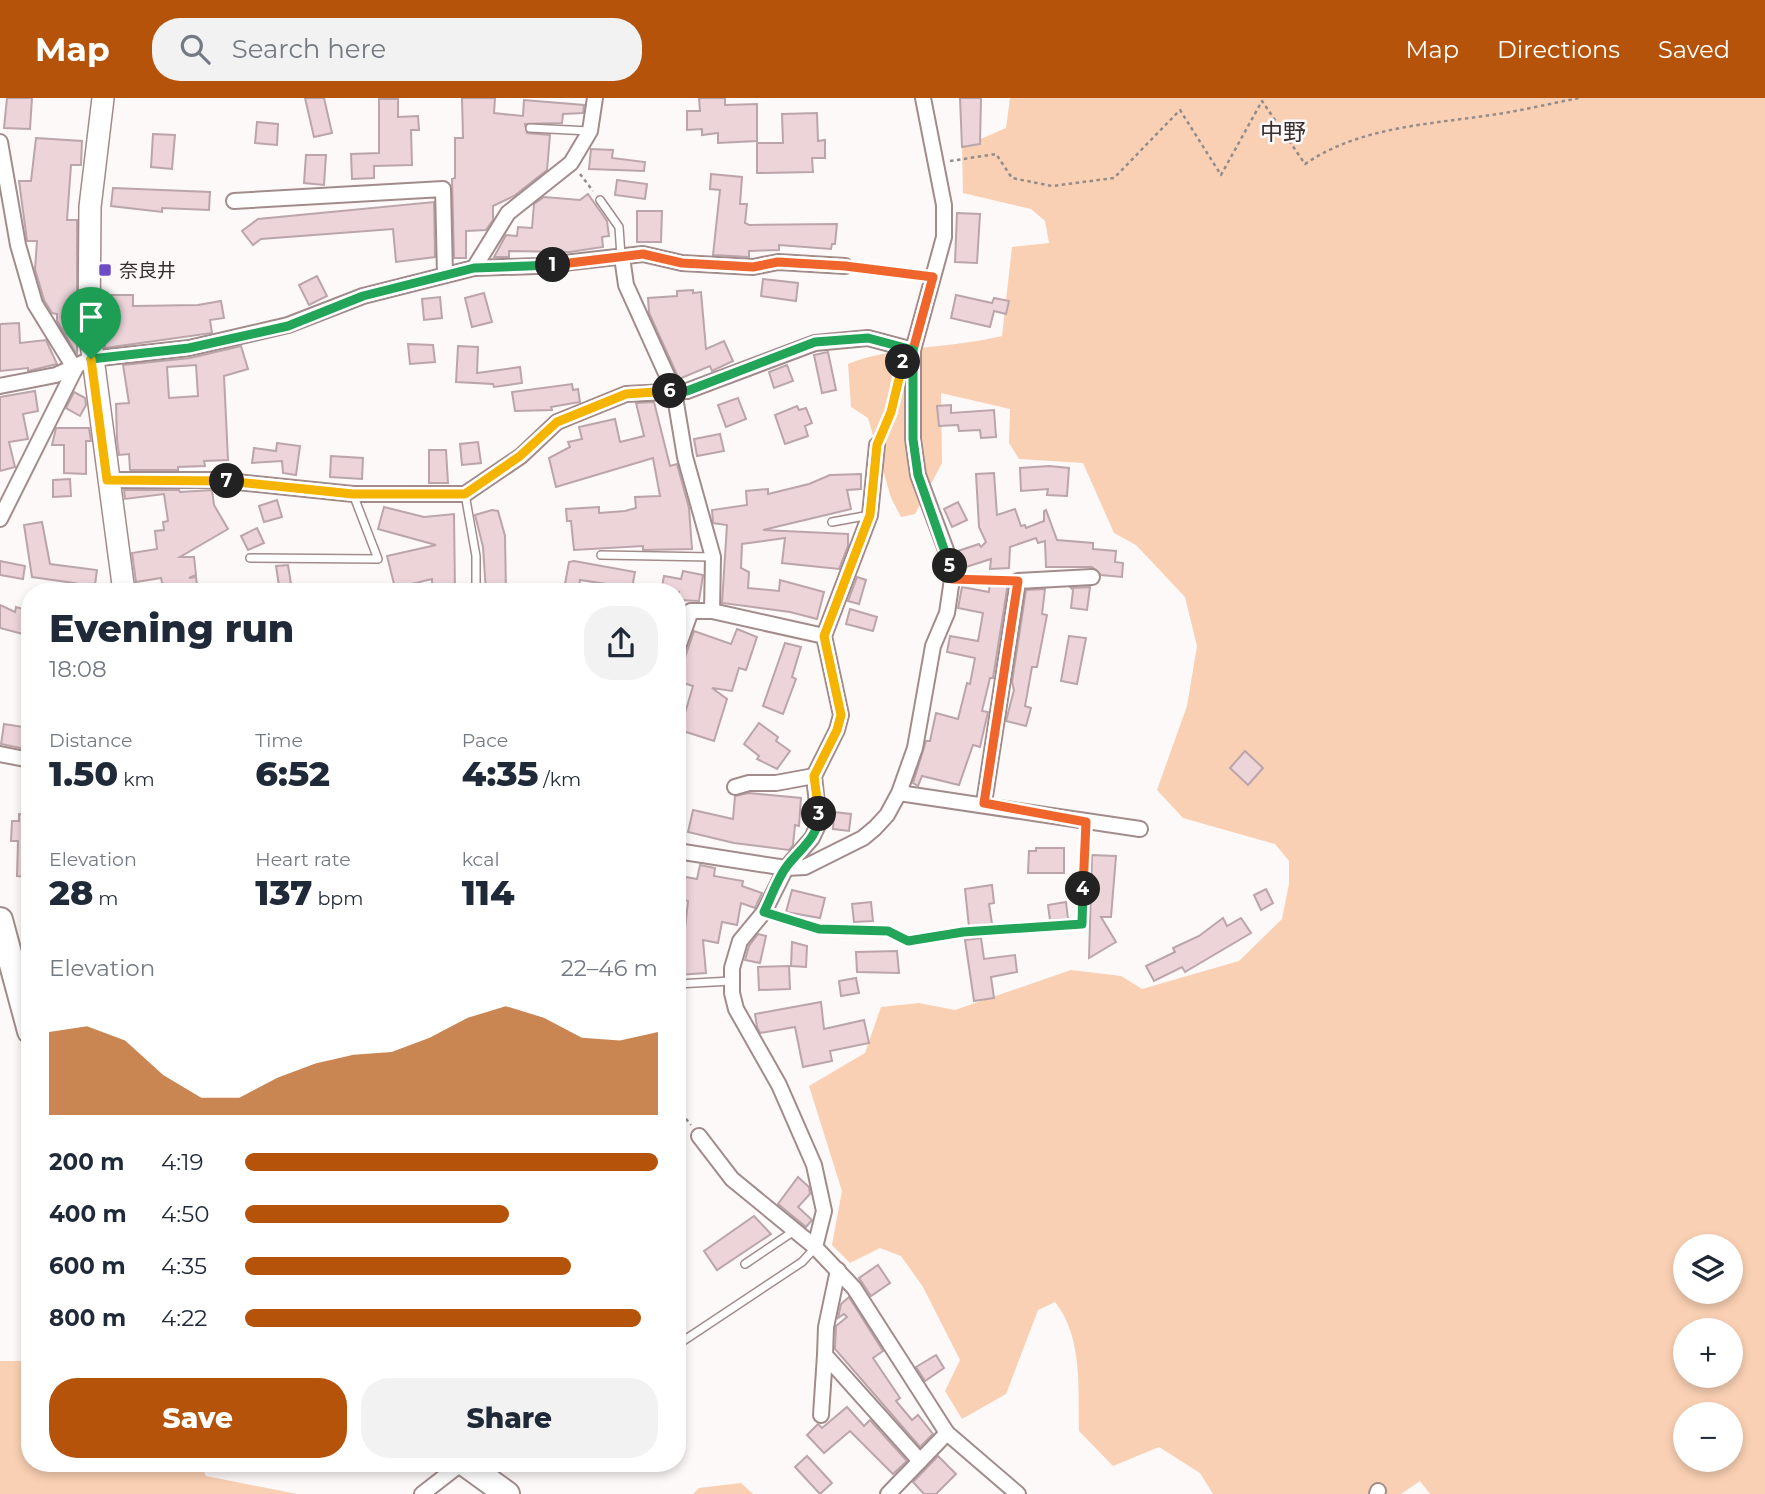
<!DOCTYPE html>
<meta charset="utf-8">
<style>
:root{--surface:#fff;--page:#f2f2f3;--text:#1f2937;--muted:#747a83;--accent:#b45309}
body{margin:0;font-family:Montserrat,"Noto Sans JP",sans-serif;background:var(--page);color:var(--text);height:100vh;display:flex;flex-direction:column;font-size:26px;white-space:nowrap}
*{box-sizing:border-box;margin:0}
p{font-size:23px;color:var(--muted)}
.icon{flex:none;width:38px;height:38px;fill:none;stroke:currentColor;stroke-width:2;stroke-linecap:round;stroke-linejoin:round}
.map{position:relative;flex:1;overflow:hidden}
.panel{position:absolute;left:21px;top:485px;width:665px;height:889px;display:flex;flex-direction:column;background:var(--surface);border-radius:28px;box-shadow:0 4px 10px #0003}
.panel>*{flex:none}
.controls{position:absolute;left:1673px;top:1136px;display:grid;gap:14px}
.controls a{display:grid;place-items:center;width:70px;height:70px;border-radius:50%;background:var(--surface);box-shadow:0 4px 10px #0003;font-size:35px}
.pin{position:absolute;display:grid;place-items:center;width:60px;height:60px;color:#fff;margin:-72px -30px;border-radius:50% 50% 50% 0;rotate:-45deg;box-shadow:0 0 7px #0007}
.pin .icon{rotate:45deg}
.km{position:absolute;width:35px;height:35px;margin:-18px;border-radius:50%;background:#222;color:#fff;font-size:19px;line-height:35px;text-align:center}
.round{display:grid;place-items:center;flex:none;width:74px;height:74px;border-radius:28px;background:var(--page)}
.head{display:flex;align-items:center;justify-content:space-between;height:119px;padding:0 28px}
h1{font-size:38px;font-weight:800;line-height:52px}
.metrics{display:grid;grid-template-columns:repeat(3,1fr);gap:10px;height:119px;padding:7px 28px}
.metrics div{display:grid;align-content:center}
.metrics b{font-size:35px;font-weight:800}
.metrics small{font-size:19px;font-weight:400}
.metrics p{font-size:19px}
.chart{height:196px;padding:14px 28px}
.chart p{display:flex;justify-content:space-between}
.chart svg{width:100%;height:126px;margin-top:7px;fill:var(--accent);opacity:.7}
.action{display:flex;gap:14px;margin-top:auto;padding:14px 28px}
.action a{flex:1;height:80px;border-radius:28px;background:var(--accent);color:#fff;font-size:28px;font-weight:800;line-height:80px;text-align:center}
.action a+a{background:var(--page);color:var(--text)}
ul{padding:0 28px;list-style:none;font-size:23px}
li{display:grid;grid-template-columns:112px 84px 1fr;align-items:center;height:52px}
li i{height:18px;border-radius:9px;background:var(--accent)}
header{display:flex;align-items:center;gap:42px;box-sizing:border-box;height:98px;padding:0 35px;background:var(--accent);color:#fff}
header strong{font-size:33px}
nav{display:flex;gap:38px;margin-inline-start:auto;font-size:24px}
.search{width:490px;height:63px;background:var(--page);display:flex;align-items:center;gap:18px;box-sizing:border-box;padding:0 24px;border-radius:28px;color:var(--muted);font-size:26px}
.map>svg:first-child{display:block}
.green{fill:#f9d0b3;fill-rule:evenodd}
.building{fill:#ecd4d9;stroke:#bba5aa;stroke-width:2;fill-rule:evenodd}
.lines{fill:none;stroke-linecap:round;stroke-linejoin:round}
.lane-casing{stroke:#a28c8b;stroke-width:10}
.street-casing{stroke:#a28c8b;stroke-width:18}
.primary-casing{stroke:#a28c8b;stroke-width:24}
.highway-casing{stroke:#a28c8b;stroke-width:28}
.path{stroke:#938c8b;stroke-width:2.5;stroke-dasharray:3.5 3.5;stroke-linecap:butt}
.lane{stroke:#fff;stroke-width:7}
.street{stroke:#fff;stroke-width:14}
.primary{stroke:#fff;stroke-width:21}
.highway{stroke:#fff;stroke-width:24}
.split-1-casing{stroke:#fff;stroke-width:14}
.split-2-casing{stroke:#fff;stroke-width:14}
.split-3-casing{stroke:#fff;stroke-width:14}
.split-4-casing{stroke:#fff;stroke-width:14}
.split-5-casing{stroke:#fff;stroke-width:14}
.split-6-casing{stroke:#fff;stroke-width:14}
.split-7-casing{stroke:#fff;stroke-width:14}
.split-8-casing{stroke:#fff;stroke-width:14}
.split-1{stroke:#22a559;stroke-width:9}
.split-2{stroke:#f0652b;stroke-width:9}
.split-3{stroke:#f5b400;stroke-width:9}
.split-4{stroke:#22a559;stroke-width:9}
.split-5{stroke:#f0652b;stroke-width:9}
.split-6{stroke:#22a559;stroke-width:9}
.split-7{stroke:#f5b400;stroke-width:9}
.split-8{stroke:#f5b400;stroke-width:9}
.poi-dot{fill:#6d4cc5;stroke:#fdf9f8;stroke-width:2.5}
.labels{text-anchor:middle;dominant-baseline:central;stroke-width:5;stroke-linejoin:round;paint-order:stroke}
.poi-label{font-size:19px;fill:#382f2f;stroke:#fdf9f8;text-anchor:start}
.quarter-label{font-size:23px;fill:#382f2f;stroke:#fdf9f8}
</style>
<header>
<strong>Map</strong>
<div class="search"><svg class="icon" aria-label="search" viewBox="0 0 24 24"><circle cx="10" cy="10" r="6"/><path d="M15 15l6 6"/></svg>Search here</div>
<nav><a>Map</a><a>Directions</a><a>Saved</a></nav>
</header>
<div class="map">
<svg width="1765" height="1396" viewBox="0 0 1765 1396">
<rect width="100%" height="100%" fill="#fdf9f8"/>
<g class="green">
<path d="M1010,0H1765V1396H1430L1420,1383L1401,1396H1213L1200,1375L1159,1349L1113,1368L1079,1333C1078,1291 1083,1239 1055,1204L1038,1212L1006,1296L962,1321L945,1293L960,1262L923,1189L901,1158L880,1150L850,1165L832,1147L842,1093L809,988L865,955L881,909L919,905L955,912L1071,872L1121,878L1142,891L1239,863L1282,821L1289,786V763L1275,746L1183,720L1157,692L1187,608L1197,548L1185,499L1136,447L1114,435L1083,365L1019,361L1009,345L1010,311L941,295L942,365L915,416L901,419L891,400L868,320L851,309L848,266C892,248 953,250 1002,238L1012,149L1049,145L1045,123L1031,111L963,95L962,49L1006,30ZM1685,1148H1731V1194H1685ZM1685,1232H1731V1278H1685ZM1685,1316H1731V1362H1685Z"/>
<polygon points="0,1263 30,1263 30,1365 200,1365 206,1378 297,1396 0,1396"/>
<polygon points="741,1385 753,1396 693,1396 699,1390"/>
</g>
<g class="building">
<polygon points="7,0 32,0 30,31 4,30"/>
<polygon points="305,0 324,0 332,35 314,39"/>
<polygon points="462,0 495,0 494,15 523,18 524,2 584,7 583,15 563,16 562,25 525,26 527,35 550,37 547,72 514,98 493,108 493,122 486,132 466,133 466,160 454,160 452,81 455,80 455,40 463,40"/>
<polygon points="699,0 725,0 725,7 757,6 757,43 718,45 718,35 702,37 702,31 687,32 687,13 700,13"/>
<polygon points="960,0 981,0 980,46 962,49"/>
<polygon points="379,1 398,1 398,19 418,18 419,32 411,32 412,67 374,68 374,80 352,81 351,56 379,55"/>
<polygon points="817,15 818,43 825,42 825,60 812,60 813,74 757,75 757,45 783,45 782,16"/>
<polygon points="257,24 278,26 277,47 255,45"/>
<polygon points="153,36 175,37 172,71 151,69"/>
<polygon points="36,40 82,43 81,67 71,67 67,122 77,122 77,257 57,223 57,216 52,215 44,202 35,171 37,143 27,143 19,83 31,83"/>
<polygon points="591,51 613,52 612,60 645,64 644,73 589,71"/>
<polygon points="306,57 326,57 324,87 304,85"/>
<polygon points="711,76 742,79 740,106 747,106 745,125 749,127 837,126 835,146 832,146 831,151 779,147 779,152 749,153 749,159 713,157 720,92 710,91"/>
<polygon points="617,82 647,86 645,101 615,97"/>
<polygon points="113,90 210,94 209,112 162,110 162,114 111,108"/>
<polygon points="588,96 607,123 609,138 602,139 603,149 570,154 509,153 509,159 494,159 506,137 517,138 518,129 532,130 534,106 544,99 580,102"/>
<polygon points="434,104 435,159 396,164 393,131 261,141 253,147 242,133 258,121"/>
<polygon points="637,113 662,113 661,144 637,144"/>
<polygon points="957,115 980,116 977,165 955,164"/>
<polygon points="317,178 327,198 309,207 299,187"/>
<polygon points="763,181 798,185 796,203 761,198"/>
<polygon points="693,192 693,195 701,194 706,251 724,243 733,263 712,273 710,268 679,281 649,215 648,200 677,198 677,193"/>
<polygon points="484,195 492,224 472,229 465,200"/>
<polygon points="104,197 133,197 133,208 198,207 221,203 224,220 210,222 212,235 105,250"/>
<polygon points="956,197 992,205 994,200 1009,203 1006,216 994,213 990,229 951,220"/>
<polygon points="440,199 442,220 424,222 422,201"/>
<polygon points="19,225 20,245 46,242 57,266 28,273 28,270 0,273 0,226"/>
<polygon points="408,246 433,247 435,264 410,266"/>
<path d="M241,248L248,271L224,278L228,362L204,363L205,368L178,369V372H130L129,356L119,357L117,342L116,306L129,305L123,267L190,260ZM196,267L198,298L169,300L167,269Z"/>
<polygon points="458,248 478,249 477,275 520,269 522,285 494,289 493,286 456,284"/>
<polygon points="828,254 836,292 822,295 814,257"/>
<polygon points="787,267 793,283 774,290 769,274"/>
<polygon points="572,286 573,292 578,291 580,304 551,309 552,312 515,313 512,294"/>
<polygon points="35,293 38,313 23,316 28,341 9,344 15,369 0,373 0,299"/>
<polygon points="74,294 85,300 86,307 80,318 66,310"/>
<polygon points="738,300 746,321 726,329 718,307"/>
<polygon points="654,304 670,368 677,366 689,410 692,451 643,452 643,448 574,452 571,423 567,423 566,411 599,409 599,415 625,413 636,410 635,399 660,398 653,360 556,389 549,360 570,349 568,344 582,341 579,329 615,321 620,344 644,338 636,305"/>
<polygon points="951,307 951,315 994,312 996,339 981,340 980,332 959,333 958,327 939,328 937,308"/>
<polygon points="797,308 799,312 806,310 812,325 805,328 808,338 785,346 775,317"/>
<polygon points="56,330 89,330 91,343 86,343 86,376 64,375 64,347 52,347"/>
<polygon points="720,336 724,353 697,358 694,341"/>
<polygon points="478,344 481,365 462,367 460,346"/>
<polygon points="277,345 300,348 296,377 283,375 282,363 252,365 254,350 276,353"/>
<polygon points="429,352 446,352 448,385 429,385"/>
<polygon points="331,358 363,360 362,381 330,379"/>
<polygon points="1049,368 1069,370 1067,398 1047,397 1048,391 1021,393 1020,370"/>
<polygon points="994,375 997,417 1015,411 1021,428 1025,427 1026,430 1044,423 1044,413 1046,412 1057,442 1093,445 1093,451 1116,453 1115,464 1123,465 1122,479 1101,477 1092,469 1046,469 1045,443 1038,445 1036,440 1010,449 1009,470 990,471 991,461 963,470 958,453 979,446 981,449 986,444 979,429 976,376"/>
<polygon points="861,376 861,391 847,392 851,411 763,432 848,436 848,448 839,471 782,465 785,440 742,446 741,470 749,474 748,490 779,493 780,482 824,494 817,521 790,514 722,505 727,427 713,425 712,412 747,407 746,393 768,391 768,396 809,386 830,377"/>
<polygon points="70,381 71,398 53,399 53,382"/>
<polygon points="124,392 179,392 180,394 212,392 214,407 228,431 180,459 194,459 196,477 189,480 196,479 198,494 164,494 161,480 136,484 132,455 157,451 155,433 164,432 163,424 168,423 164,396 125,401"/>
<polygon points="277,402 282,419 264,424 259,408"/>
<polygon points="958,404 967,422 952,429 944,411"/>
<polygon points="384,409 424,419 454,416 455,494 432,494 432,481 395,490 387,458 436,447 378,431"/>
<polygon points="492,412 498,413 505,438 506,494 486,494 483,449 475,417"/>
<polygon points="42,424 50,466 97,472 94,494 83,494 82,487 74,485 32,479 24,427"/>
<polygon points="257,430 264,445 248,452 241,438"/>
<polygon points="0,463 25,468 23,481 0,477"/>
<polygon points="574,463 635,474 632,490 580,482 579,488 565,486 569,464"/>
<polygon points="288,467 291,486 279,488 276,468"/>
<polygon points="683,473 703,477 699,503 678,502 679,494 661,494 664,478 681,481"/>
<polygon points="857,479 866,482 859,506 848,503"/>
<polygon points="990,482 1008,485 993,580 990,580 982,613 988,614 980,649 973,647 959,687 922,678 918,688 913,685 926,643 930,643 936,615 958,621 967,585 970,586 975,560 947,554 950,538 978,543 983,515 958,510 962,489 989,494"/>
<polygon points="1090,489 1087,512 1071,510 1073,492 1071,490"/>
<polygon points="1045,491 1042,516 1047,517 1037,569 1032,569 1025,608 1031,610 1026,628 1006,623 1014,592 1012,584 1026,492"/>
<polygon points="0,507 15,514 16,509 30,513 30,538 0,530"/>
<polygon points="850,511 877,519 873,533 846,526"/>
<polygon points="737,531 757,539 746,572 739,570 732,593 712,590 727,601 714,643 680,632 693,588 677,583 694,533 731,546"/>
<polygon points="1069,538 1086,540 1077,586 1061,583"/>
<polygon points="785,545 801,549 792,579 796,581 783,616 763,608"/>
<polygon points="759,625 778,639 776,643 790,653 777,671 757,661 759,658 744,646"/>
<polygon points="4,626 30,630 30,652 1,646"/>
<polygon points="1245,653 1263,670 1248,687 1230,670"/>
<polygon points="749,695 801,700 799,728 795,727 793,747 789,752 734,745 688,734 693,712 733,721 735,698"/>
<polygon points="834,714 851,716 849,733 833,731"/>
<polygon points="19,716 30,717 30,779 17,778 18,743 11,743 12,723 19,723"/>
<polygon points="1036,750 1064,750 1064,775 1028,775 1029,753 1036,753"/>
<polygon points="1092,757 1116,758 1111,819 1101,819 1116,844 1089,860"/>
<polygon points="700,767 715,770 714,778 743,783 742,788 762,795 755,810 741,805 737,827 722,824 718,845 703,842 706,875 678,877 677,851 683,850 688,803 677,801 680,778 697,781"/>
<polygon points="992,787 994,805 989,806 992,826 969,829 965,791"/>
<polygon points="1266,791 1273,805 1261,812 1254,797"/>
<polygon points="792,792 825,800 820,820 786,814"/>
<polygon points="871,804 873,823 854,824 852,806"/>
<polygon points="1066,804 1068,821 1050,822 1048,807"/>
<polygon points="1223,820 1227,828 1241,820 1251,835 1185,874 1182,869 1154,883 1146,868 1175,854 1173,850 1199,838"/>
<polygon points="758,836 766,838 760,865 745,862 749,848"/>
<polygon points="981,840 984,861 1015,857 1017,874 991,879 994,900 974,903 965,842"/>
<polygon points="792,844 807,848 806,869 791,868"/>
<polygon points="897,853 899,875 857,874 856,854"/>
<polygon points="789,868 790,891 759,892 758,869"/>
<polygon points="856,880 859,895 841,898 839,883"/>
<polygon points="821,904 824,931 864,922 869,945 830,953 832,963 803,969 795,929 760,935 757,929 755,916"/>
<polygon points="798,1079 809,1089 810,1096 798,1109 812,1122 806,1129 778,1106"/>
<polygon points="754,1118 771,1136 717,1172 704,1153"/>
<polygon points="878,1167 890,1185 871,1198 859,1180"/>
<polygon points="849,1199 883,1253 873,1260 900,1300 896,1303 912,1322 918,1317 933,1336 920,1349 835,1251 836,1228 847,1219 844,1216 838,1220 841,1206"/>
<polygon points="936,1257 944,1270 925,1283 916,1269"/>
<polygon points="847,1309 864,1328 870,1322 907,1363 893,1376 850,1333 824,1355 807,1337 818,1326 822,1330"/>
<polygon points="807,1358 832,1385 820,1396 795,1369"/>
<polygon points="938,1358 956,1376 936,1396 924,1396 913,1384"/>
</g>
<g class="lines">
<defs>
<g id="lane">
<polyline points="530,30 589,33"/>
<polyline points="600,102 619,129 621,158"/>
<polyline points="465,396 476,458 476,494"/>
<polyline points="832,424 870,417"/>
<polyline points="601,457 712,459"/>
<polyline points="250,460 378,461 353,396"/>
<polyline points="764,814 819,831 888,833"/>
<polyline points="994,832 1082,826 1086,724"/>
<polyline points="677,886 731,883"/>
<polyline points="745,1166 794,1133"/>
<polyline points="677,1247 802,1164 815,1150"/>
</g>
<g id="street">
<polyline points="0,44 18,147 35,206 75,271"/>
<polyline points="234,103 443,91 445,177"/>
<polyline points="622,159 626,187 674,293 685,359 713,459 712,513"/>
<polyline points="474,170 508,115 571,65 590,33 595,0"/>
<polyline points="0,288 56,277 91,261 189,250 288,227 363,198 474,170 537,168 643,156 682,165 753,169 778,164 845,168"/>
<polyline points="877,347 870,417 824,538 841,617 837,632 814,678 819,725 812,740 786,770 764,814 740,843 732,870 732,895 736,911 779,987 814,1067 824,1113 815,1149 854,1190 947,1335 1018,1396"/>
<polyline points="107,382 218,382 353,396 465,396 521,358 557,324 626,296 687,293 815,245 868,240 913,252"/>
<polyline points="0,421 75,271"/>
<polyline points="677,552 691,513 712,513 824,538"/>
<polyline points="0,656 30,662"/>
<polyline points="735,689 749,685 776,685 814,678"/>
<polyline points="899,695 1140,731"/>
<polyline points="984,705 1018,483 1092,479"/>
<polyline points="677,753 786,770 805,769 863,740 875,730 887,717 899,695 915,650 933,548 947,515 952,481 949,460 918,377 913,341 913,252 944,139 944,107 923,0"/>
<polyline points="699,1038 732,1081 815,1149"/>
<polyline points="838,1172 826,1229 825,1257 920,1363"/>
<polyline points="821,1317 825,1257"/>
<polyline points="422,1396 462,1365"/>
<polyline points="888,1396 947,1335"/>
<polyline points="1377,1396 1378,1393"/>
</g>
<polyline id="primary" points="103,0 90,109 89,230 124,494"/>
<g id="highway">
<polyline points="0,822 30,933"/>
<polyline points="464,1365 507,1396"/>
</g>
</defs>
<use href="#lane" class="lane-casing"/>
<use href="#street" class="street-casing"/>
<use href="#primary" class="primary-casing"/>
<use href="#highway" class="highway-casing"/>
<g class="path">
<path d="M950,63L996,56L1012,80L1052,88L1114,80L1180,12L1221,77L1262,3L1305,66C1358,30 1422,27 1484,18C1516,14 1548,6 1579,0"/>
<polyline points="580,76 593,93"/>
<polyline points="859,169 918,177"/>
<polyline points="883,333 891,315 897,286"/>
<polyline points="966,481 1005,483"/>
<polyline points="898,838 908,843 983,833"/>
<polyline points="677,1010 691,1027"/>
</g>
<use href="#lane" class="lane"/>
<use href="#street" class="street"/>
<use href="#primary" class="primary"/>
<use href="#highway" class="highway"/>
</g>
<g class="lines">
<defs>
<polyline id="split-1" points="91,261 189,250 288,228 363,198 474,170 553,167"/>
<polyline id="split-2" points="553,167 643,156 682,165 753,169 778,164 845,168 933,179 913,252 903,264"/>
<polyline id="split-3" points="819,716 814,678 837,632 841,617 824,538 870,417 877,347 891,314 903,264"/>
<path id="split-4" d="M819,716C819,739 800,751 787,768C777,781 771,800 764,814L819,831L888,833L908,843L963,834L1082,826L1083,791"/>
<polyline id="split-5" points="950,468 952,481 1018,483 984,705 1086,724 1083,791"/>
<polyline id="split-6" points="670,293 687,293 815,244 868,240 913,252 913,341 918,377 950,468"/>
<polyline id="split-7" points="227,383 353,396 465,396 520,358 557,324 626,296 670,293"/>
<polyline id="split-8" points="91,261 107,382 227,383"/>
</defs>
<use href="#split-1" class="split-1-casing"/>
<use href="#split-2" class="split-2-casing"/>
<use href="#split-3" class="split-3-casing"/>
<use href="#split-4" class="split-4-casing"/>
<use href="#split-5" class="split-5-casing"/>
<use href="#split-6" class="split-6-casing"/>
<use href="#split-7" class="split-7-casing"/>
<use href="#split-8" class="split-8-casing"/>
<use href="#split-1" class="split-1"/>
<use href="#split-2" class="split-2"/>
<use href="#split-3" class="split-3"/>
<use href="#split-4" class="split-4"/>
<use href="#split-5" class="split-5"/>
<use href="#split-6" class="split-6"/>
<use href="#split-7" class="split-7"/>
<use href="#split-8" class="split-8"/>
</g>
<rect class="poi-dot" x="98" y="165" width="14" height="14" rx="3.5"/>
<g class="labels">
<g class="poi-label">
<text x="119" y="172">奈良井</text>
</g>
<g class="quarter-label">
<text x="1283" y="34">中野</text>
</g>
</g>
</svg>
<div class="controls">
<a><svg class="icon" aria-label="layers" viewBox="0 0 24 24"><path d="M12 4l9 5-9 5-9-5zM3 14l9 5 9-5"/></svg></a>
<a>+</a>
<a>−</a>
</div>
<div class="pin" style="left:91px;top:261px;background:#1e9e55"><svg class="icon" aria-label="arrive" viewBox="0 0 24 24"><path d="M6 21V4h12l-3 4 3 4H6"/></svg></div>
<b class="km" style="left:553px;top:167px">1</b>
<b class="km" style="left:903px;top:264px">2</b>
<b class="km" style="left:819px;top:716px">3</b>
<b class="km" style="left:1083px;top:791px">4</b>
<b class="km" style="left:950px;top:468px">5</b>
<b class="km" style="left:670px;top:293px">6</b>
<b class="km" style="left:227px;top:383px">7</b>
<section class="panel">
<div class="head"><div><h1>Evening run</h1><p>18:08</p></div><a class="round"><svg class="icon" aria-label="share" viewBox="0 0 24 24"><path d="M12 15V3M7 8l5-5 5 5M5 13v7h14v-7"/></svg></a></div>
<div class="metrics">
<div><p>Distance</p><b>1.50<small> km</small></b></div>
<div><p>Time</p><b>6:52</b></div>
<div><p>Pace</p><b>4:35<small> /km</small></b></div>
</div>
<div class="metrics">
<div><p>Elevation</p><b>28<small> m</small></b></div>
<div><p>Heart rate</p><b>137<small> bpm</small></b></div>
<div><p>kcal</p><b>114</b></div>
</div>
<div class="chart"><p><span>Elevation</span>22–46 m</p>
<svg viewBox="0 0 160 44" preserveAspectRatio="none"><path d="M0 44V15L10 13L20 18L30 30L40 38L50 38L60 31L70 26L80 23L90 22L100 17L110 10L120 6L130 10L140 17L150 18L160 15V44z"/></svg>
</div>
<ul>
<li><b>200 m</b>4:19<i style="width:100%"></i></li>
<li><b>400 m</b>4:50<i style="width:64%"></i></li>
<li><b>600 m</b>4:35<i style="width:79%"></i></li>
<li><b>800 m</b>4:22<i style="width:96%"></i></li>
</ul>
<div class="action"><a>Save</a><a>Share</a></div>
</section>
</div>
